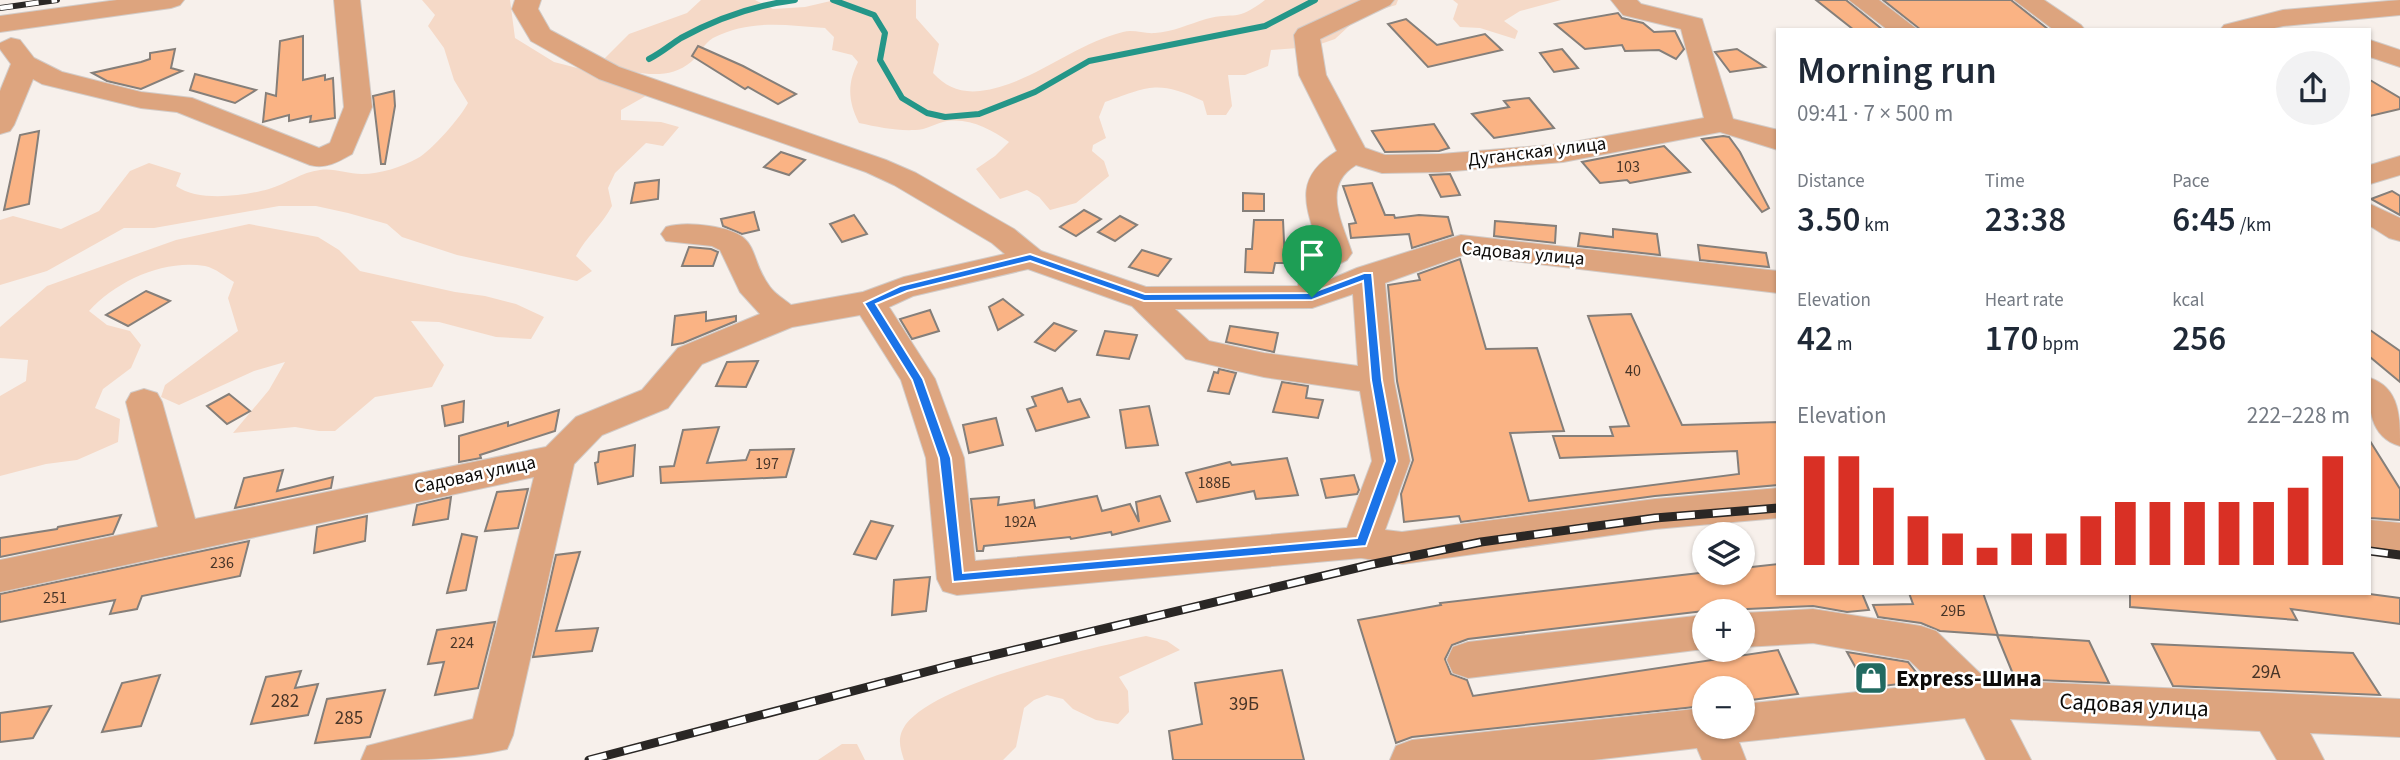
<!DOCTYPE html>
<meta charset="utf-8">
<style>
:root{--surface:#fff;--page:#f2f2f3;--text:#1f2937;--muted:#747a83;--accent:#d93025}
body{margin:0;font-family:"Source Sans 3",sans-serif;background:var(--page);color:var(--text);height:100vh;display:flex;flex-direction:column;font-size:26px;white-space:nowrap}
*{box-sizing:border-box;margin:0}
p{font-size:23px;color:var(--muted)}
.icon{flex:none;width:38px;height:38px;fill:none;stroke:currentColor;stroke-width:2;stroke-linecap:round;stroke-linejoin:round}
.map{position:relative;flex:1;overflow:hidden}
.drawer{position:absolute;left:1776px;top:28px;width:595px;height:567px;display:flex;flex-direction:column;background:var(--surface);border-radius:0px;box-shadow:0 2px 5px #0004}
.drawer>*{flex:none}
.fabs{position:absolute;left:1692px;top:522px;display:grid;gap:14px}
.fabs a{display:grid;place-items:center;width:63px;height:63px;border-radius:50%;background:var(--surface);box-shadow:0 2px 5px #0004;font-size:35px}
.pin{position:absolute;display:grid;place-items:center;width:60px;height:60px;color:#fff;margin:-72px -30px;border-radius:50% 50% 50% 0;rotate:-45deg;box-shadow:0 0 7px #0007}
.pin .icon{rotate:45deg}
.round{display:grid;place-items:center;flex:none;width:74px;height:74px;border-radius:37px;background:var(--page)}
.headline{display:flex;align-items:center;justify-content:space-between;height:119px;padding:0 21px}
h1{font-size:38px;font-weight:600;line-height:52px}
.figures{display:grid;grid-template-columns:repeat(3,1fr);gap:10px;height:119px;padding:7px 21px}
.figures div{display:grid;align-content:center}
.figures b{font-size:35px;font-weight:600}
.figures small{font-size:19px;font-weight:400}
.figures p{font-size:19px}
.chart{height:196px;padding:14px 21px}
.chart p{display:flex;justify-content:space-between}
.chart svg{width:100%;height:126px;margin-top:7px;stroke:var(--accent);stroke-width:6}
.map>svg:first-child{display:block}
.green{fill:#f5d9c7}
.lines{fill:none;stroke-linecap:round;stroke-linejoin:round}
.stream{stroke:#249688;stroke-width:6}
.building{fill:#fab384;stroke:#857f7a;stroke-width:2}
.minor-casing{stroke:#d2cbc7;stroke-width:2}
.minor{fill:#dda47e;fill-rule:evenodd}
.rail-far1-casing{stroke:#2a2725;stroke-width:6}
.rail-casing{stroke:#2a2725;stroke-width:9}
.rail-far1{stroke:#fff;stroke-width:4.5;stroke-dasharray:13;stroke-linecap:butt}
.rail{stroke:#fff;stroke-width:6;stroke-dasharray:18;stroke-linecap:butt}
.route{fill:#1a73e8;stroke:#fff;stroke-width:2;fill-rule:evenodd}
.labels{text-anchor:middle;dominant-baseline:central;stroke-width:5;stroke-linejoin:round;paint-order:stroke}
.number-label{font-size:16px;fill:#483528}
.street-label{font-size:19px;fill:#0d0b09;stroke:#fff}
.near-number-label{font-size:19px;fill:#483528}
.near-poi-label{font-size:23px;font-weight:bold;fill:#0d0b09;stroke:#fff;text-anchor:start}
.near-street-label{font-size:23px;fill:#0d0b09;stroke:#fff}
</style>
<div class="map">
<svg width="2400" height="760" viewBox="0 0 2400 760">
<rect width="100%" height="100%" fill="#f7f0eb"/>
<g class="green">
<path d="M422,0H510L515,38L554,62L585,70L602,80L651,93L621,110V120L661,122L679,127L663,146L646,143L615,173L608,188L612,206C602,225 586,237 576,256L592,271L577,281L457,255L402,237L387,224L348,213L316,206H279L154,228H124L47,271L0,285V220L13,216L61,229L99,211L130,171L149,163L181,173L176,186C198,202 243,196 269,189C286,184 302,172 320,170C335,168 347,174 362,174C380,174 402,167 418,158C431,151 461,117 468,103L454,80L444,48L428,26L435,15Z"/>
<path d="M701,0H755L773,9L805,7L835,0H916V18L939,44L933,73C946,87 960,93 980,91C1033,84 1073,44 1123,32C1133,29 1144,34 1155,33C1173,32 1189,24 1206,19C1236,11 1235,23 1265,0H1398L1396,5L1360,16L1335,39L1312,47L1271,50L1268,66L1245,75H1228L1232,106L1226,115H1207L1203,101C1158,80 1150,86 1105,102L1099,117L1106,138L1093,145L1092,151L1104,161L1109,176L1076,203L1050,210L1039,197L1027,190L1000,199L976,169L995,156L1009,142C991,129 970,118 947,121C936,123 926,130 915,130C896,131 878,127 859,123C848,101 847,84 858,62L852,55L832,50L834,37L825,28C785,25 750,19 713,38C704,43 699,55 691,62C667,82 635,73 608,65L605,58L629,34L687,13Z"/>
<polygon points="1453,0 1561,0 1520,11 1504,21 1518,31 1515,39 1480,28 1460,27 1453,19 1458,4"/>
<path d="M249,224L318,237L339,250L360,271L455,292L485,296L516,304L544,317L531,339L496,337L439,322L411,321L444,365L432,387L375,397L335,431H319L295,427L233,433L269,390L285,362L254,371L179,405L161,397L165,385L238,331L228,298L234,282C226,277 215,268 205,266C164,259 116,281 89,311L107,325L130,331L141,345L131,368L103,389L95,408L120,419L118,442L77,460L46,464L0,476V396L26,381L28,360L0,358V327L47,286L176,240Z"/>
<path d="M1146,636L1167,641L1180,650L1119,677L1128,691L1129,712L1118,724L1096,720L1073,709L1063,699L1047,695L1034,700L1024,708L1016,747L1003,760H904C901,750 897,740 903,729C927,684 1095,647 1146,636Z"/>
<polygon points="842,744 857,744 865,760 818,760"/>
</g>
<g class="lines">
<g class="stream">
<polyline points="833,0 874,15 885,33 880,60 902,98 927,113 945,117 979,114 1035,92 1089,61 1265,26 1315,0"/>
<path d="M649,59C661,53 670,45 681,38C716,19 756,5 795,0"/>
</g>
</g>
<g class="building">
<polygon points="1816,0 1846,0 1883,30 1854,30"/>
<polygon points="1883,0 2011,0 2049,30 1921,30"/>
<polygon points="1618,13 1622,18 1643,23 1654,32 1675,31 1684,49 1676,59 1659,50 1625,51 1622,45 1585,49 1555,24"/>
<polygon points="1406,19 1437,45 1485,34 1502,50 1428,67 1388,24"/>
<polygon points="303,36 303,80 325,75 325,80 333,78 335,118 310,122 311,116 289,121 289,115 263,122 266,93 276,96 280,41"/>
<polygon points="698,46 743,66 796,94 778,104 748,87 745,89 692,56"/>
<polygon points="175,49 171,68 182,71 141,89 107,81 92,73 141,62 150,59 150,53"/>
<polygon points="1562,49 1578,68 1554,72 1540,53"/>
<polygon points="1737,49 1765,67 1730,72 1715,52"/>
<polygon points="195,74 256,90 235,103 190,90"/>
<polygon points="2370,80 2400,98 2400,109 2370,116"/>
<polygon points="394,91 395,106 385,164 381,164 373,96"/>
<polygon points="1529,98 1554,128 1494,138 1472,114 1509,107 1504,101"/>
<polygon points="1434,124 1449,148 1439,151 1385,152 1372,131"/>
<polygon points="39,131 29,204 4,210 20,135"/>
<polygon points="1723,136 1729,137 1740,152 1769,208 1762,212 1702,139"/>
<polygon points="1664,146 1690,172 1630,183 1627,180 1600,183 1582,162"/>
<polygon points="781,152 805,160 789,175 764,167"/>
<polygon points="1450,174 1460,195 1441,197 1430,175"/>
<polygon points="659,180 658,199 631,203 635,183"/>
<polygon points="1372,183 1385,215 1394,215 1395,218 1419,215 1448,217 1453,235 1412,248 1409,234 1351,238 1349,224 1356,223 1343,186"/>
<polygon points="2392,191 2400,196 2400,215 2371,199"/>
<polygon points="1243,193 1264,194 1264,211 1243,211"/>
<polygon points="1084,210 1101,219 1076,236 1060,227"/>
<polygon points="754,212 759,230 742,234 723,226 721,219"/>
<polygon points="854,215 867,234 842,242 830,224"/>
<polygon points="1120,216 1137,225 1115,241 1098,232"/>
<polygon points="1254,220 1283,220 1285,263 1275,263 1273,273 1245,272 1246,249 1252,249"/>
<polygon points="1495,221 1556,226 1555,243 1494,236"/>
<polygon points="1613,229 1657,234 1660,255 1578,246 1580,233 1613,237"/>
<polygon points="1698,245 1766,253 1769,267 1700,260"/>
<polygon points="689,247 711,249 718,252 713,266 682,266"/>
<polygon points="1142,250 1171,259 1158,276 1129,267"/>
<polygon points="1460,259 1486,349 1537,348 1564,431 1510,433 1529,501 1739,474 1737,451 1560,458 1553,436 1613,436 1610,427 1629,426 1588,316 1631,314 1682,425 1778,422 1778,485 1655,496 1461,522 1459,516 1404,522 1401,494 1413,460 1397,381 1388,285 1420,280 1418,274"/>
<polygon points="146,291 170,301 128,326 106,315"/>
<polygon points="1003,299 1023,315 998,330 989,307"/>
<polygon points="930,310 939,331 912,339 900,319"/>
<polygon points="706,312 706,321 736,316 736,321 683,343 672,345 675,316"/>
<polygon points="1054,323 1076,331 1055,351 1035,342"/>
<polygon points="1230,326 1278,333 1274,352 1226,342"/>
<polygon points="2370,330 2400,351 2400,382 2370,357"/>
<polygon points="1105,331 1137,335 1129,359 1097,355"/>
<polygon points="758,361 746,387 716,386 727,362"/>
<polygon points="1219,369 1236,373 1229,394 1208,391 1214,372 1218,373"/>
<polygon points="1282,382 1308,386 1306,398 1323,400 1318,418 1273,412"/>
<polygon points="1062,388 1068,402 1080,399 1089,417 1036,431 1027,409 1036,406 1032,397"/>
<polygon points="229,394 250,411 227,424 207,406"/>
<polygon points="464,401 463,422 445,426 442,406"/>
<polygon points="1149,406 1158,445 1126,448 1120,410"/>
<polygon points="559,410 555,431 480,455 481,458 459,462 459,436 508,422 508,426"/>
<polygon points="996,418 1003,445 969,453 963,425"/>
<polygon points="719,427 707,463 746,460 750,450 794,449 786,477 661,483 660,467 674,466 683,430"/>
<polygon points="2370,441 2400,489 2400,520 2370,518"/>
<polygon points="635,445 633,476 598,484 595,463 598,462 599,452"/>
<polygon points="1287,458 1298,495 1256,499 1254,491 1197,502 1186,473 1230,462 1232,465"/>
<polygon points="283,470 277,491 333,477 331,488 235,508 244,478"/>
<polygon points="1354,475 1359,490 1357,494 1326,498 1321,479"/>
<polygon points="528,489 518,528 485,531 497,492"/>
<polygon points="1097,496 1102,511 1130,504 1139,522 1136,502 1160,496 1170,521 1112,535 1111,532 1071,539 1070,537 984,546 983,551 977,551 971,499 999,497 998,505 1034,500 1035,508"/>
<polygon points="451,497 448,519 413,525 417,505"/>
<polygon points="121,515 113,534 0,557 0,538 57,529 58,527"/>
<polygon points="367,516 365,541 314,553 317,527"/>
<polygon points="871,521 893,526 876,559 854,554"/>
<polygon points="462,534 477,537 466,590 447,593"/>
<polygon points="249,541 240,576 142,596 137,609 110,614 115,600 0,622 0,594"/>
<polygon points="580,552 556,631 598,628 592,651 533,657 556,555"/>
<polygon points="1778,564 1778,593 1862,593 1869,610 1847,612 1813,606 1704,611 1468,639 1452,645 1445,659 1451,674 1467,680 1473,696 1778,650 1798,694 1743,701 1743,688 1704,688 1704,706 1412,737 1396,743 1358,620 1441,605 1440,603 1708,572 1743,572 1743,568"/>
<polygon points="930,577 926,611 892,615 894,580"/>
<polygon points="1909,593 1983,593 1998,635 2089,641 2109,683 2015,679 1997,635 1940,631 1921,623 1878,617 1873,605 1913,604"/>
<polygon points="2130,593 2362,593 2400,598 2400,624 2291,609 2297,620 2130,607"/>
<polygon points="495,622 478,688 435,695 444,662 428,664 437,630"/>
<polygon points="2152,644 2353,653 2380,695 2173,686"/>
<polygon points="1847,652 1908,662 1923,681 1867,688"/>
<polygon points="1282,670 1304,760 1173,760 1169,731 1202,724 1195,683"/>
<polygon points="301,671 295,688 318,684 308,715 251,724 266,677"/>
<polygon points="160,675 141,726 102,732 122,683"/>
<polygon points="385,690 370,737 315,743 327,699"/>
<polygon points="51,706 33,738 0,742 0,713"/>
</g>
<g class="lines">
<defs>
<g id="minor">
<polygon points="117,0 184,0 180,5 171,8 0,32 0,16"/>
<path d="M334,0H360L372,107L352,154C338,162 326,169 310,165L177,112L141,108L42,84L33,79L14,125L10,131L0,134V91L11,64L0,49V43L11,38L20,40L34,58L62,72L141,92L192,98L319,148L330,143L344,107Z"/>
<path d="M515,0H541L538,9L550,30L619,67L886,160L916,173L1014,229L1041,251L1146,287L1298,286C1301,268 1301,256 1319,248C1306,206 1292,179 1337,151L1299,75L1294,35L1298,29L1361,0H1394L1390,5L1320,39L1326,75L1365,148L1385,155L1441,154L1563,144L1704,118L1681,29L1623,15L1611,0H1637L1641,4L1702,19L1733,119L1778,130V150L1720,132L1563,162L1441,172L1382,173L1356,165C1321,186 1342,222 1352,253L1347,260L1333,267L1331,279L1357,268L1461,235L1778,271V293L1463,255L1385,283L1394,381L1410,461L1385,530L1402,532L1655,499L1778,488V518L1655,529L1402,564L1361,558L957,595L943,591L937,579L926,458L901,380L860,315L792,327L702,364L668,408L602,435L574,464L513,735L507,749C460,760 409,760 361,760L367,746L473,719L534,477L0,592V560L158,527L126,402L131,393L144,389L157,393L162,402L195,519L546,447L576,417L642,390L678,348L760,314L740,292L720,250L712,246L666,241L661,234L666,227C680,223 695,224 709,226C764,234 746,255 770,287C775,294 784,299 791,305L863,292L904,277L1005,254L992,243L894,185L866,172L599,79L531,41L512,9ZM1028,269L1132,306L1186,359L1264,377L1360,391L1372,461L1347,528L975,561L964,458L935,379L889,307L913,296ZM1353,294L1358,366L1264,353L1209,341L1175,309L1312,308Z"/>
<polygon points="1849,0 1879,0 1918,30 1888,30"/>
<polygon points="2014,0 2044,0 2081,25 2085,30 2054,30"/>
<polygon points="2400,0 2400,15 2283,26 2266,30 2220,30 2224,25 2283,10"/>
<polygon points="2370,40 2400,50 2400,67 2370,57"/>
<polygon points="2400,156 2400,175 2370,184 2370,165"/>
<polygon points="2370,204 2400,218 2400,241 2389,238 2370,226"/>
<path d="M2370,378C2400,388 2400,418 2400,446C2369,437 2368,406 2370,378Z"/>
<polygon points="2370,520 2400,523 2400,553 2370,550"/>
<polygon points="1813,609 1921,626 1936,631 1987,680 2400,699 2400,737 2310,733 2324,760 2277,760 2260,731 2010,719 2031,760 1986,760 1965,718 1739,742 1746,760 1702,760 1697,748 1593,760 1390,760 1396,746 1412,740 1704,708 1704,726 1743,726 1743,704 1934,684 1909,660 1813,643 1743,647 1743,613"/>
<polygon points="1704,615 1704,649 1468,678 1453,673 1447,660 1453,647 1468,642"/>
</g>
</defs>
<use href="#minor" class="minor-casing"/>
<use href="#minor" class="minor"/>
<defs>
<polyline id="rail-far1" points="0,8 57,0"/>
<g id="rail">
<polyline points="2370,551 2400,555"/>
<polyline points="589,760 952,665 1369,565 1481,542 1655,518 1778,508"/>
</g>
</defs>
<use href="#rail-far1" class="rail-far1-casing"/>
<use href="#rail" class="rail-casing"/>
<use href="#rail-far1" class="rail-far1"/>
<use href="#rail" class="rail"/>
</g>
<path class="route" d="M1030,254L1145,294L1311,293L1364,273H1372L1382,380L1397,461L1366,546L953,582L939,458L912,380L864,303L900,286ZM1030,261L1144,301L1312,300L1363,281L1371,380L1385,461L1357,538L963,573L951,458L923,379L876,304L907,291Z"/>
<defs>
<symbol id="shop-square" viewBox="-11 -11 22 22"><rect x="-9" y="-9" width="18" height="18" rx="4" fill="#226a61" stroke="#fff"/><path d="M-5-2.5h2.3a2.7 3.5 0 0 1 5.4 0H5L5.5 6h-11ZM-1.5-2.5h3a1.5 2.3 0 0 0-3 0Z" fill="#fff"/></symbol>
</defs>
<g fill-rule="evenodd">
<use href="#shop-square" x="1852" y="659" width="38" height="38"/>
</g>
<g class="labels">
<g class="number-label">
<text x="1628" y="167">103</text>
<text x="1633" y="371">40</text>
<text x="767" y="464">197</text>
<text x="1214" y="483">188Б</text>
<text x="1020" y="522">192А</text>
<text x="222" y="563">236</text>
<text x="55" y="598">251</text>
<text x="1953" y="611">29Б</text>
<text x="462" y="643">224</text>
</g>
<g class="street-label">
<text transform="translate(1537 152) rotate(-7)">Дуганская улица</text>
<text transform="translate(1523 254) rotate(5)">Садовая улица</text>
<text transform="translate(475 475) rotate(-12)">Садовая улица</text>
</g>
<g class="near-number-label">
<text x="2266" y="672">29А</text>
<text x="285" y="701">282</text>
<text x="1244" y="704">39Б</text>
<text x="349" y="718">285</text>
</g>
<g class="near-poi-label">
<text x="1896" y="678">Express-Шина</text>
</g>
<g class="near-street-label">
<text transform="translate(2134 705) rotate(3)">Садовая улица</text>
</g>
</g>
</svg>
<div class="fabs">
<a><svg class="icon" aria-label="layers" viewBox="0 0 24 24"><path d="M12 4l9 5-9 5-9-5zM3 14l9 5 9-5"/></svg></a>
<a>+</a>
<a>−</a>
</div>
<div class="pin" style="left:1312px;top:297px;background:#1e9e55"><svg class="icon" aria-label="arrive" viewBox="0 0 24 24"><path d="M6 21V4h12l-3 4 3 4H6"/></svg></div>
<section class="drawer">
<div class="headline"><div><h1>Morning run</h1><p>09:41 · 7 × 500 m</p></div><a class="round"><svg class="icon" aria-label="share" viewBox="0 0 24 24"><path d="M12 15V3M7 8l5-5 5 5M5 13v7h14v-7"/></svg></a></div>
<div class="figures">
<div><p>Distance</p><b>3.50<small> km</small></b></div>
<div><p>Time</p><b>23:38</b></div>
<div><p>Pace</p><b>6:45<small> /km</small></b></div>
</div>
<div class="figures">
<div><p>Elevation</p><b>42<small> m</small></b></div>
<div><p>Heart rate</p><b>170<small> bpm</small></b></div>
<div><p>kcal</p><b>256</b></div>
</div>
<div class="chart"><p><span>Elevation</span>222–228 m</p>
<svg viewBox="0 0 160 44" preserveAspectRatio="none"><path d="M5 44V6M15 44V6M25 44V17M35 44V27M45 44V33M55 44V38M65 44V33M75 44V33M85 44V27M95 44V22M105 44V22M115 44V22M125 44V22M135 44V22M145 44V17M155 44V6"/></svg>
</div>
</section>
</div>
